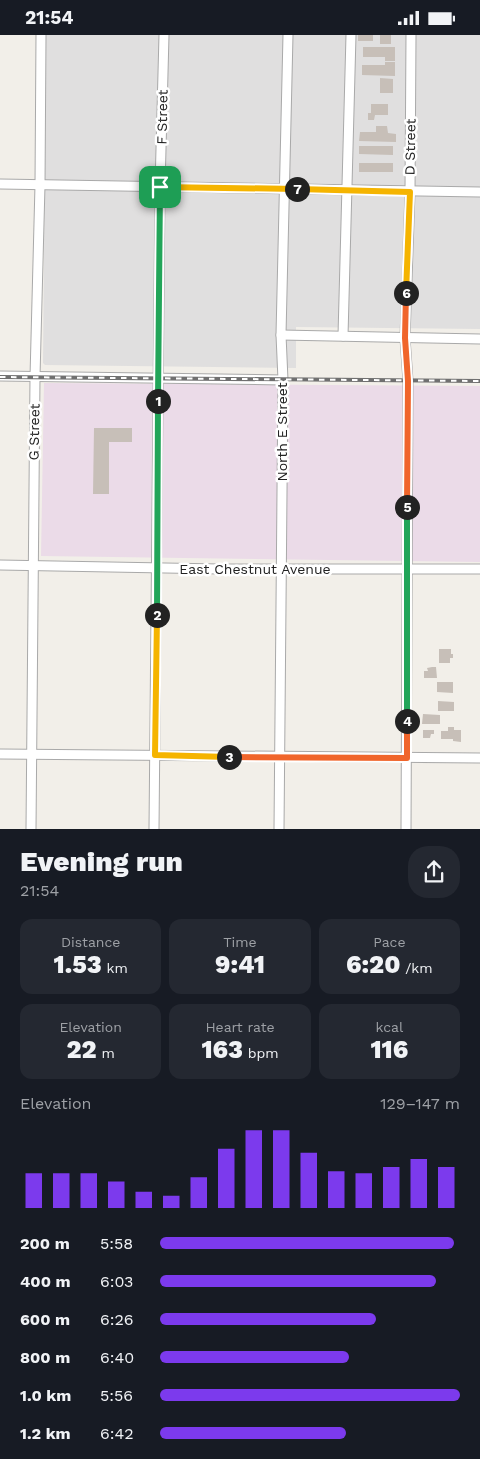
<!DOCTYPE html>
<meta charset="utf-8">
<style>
:root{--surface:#171b24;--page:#242831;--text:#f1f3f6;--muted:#9ea1a6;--accent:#7c3aed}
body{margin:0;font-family:"Work Sans",sans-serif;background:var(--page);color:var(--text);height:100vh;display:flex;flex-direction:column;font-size:19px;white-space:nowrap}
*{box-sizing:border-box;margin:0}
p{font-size:16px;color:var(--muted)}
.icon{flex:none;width:28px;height:28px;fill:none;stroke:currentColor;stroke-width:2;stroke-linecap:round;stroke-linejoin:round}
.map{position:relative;height:794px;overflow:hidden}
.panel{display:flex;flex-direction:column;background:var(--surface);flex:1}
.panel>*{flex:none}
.pin{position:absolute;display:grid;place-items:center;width:42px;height:42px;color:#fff;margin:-21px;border-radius:10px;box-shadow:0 2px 8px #0006}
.km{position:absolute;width:25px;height:25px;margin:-12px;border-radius:50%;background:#222;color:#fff;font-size:14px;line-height:25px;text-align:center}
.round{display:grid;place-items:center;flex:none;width:52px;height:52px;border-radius:20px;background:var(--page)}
.headline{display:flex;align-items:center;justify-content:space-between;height:85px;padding:0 20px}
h1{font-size:28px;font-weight:800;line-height:38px}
.stats{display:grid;grid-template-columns:repeat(3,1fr);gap:8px;height:85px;padding:5px 20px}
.stats div{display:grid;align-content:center;border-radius:12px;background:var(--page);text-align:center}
.stats b{font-size:25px;font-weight:800}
.stats small{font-size:14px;font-weight:400}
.stats p{font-size:14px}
.chart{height:140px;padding:10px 20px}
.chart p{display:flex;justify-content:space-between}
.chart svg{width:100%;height:90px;margin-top:5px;stroke:var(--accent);stroke-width:6}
ul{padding:0 20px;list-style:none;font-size:16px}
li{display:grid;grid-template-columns:80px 60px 1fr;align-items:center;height:38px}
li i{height:12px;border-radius:6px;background:var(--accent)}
.status{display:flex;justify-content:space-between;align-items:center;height:35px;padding:0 25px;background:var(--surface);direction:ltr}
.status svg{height:14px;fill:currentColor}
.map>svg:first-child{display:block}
.residential{fill:#e0dfdf}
.industrial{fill:#ebdbe8}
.building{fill:#c7bfb8}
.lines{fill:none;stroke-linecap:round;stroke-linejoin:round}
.minor-casing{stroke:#a9a9a9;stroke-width:11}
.minor{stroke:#fff;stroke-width:9}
.rail-casing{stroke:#707070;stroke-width:4}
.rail{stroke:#fff;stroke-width:2;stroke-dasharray:5.5;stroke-linecap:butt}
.split-1-casing{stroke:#fff;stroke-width:10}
.split-2-casing{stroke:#fff;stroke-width:10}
.split-3-casing{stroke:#fff;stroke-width:10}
.split-4-casing{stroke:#fff;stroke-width:10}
.split-5-casing{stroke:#fff;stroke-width:10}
.split-6-casing{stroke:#fff;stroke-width:10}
.split-7-casing{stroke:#fff;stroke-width:10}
.split-8-casing{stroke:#fff;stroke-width:10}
.split-1{stroke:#22a559;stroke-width:6}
.split-2{stroke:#22a559;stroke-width:6}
.split-3{stroke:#f5b400;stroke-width:6}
.split-4{stroke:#f0652b;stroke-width:6}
.split-5{stroke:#22a559;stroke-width:6}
.split-6{stroke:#f0652b;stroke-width:6}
.split-7{stroke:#f5b400;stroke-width:6}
.split-8{stroke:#f5b400;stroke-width:6}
.labels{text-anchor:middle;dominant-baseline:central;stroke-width:5;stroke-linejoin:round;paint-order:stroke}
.street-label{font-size:14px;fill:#222;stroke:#fff}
</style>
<div class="status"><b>21:54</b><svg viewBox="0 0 49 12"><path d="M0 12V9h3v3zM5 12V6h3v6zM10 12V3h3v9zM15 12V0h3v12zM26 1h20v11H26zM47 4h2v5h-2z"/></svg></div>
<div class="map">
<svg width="480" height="794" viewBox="0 0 480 794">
<rect width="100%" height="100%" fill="#f2efe9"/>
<polygon class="residential" points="46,0 480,0 480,294 296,292 296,333 45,330 43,328"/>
<polygon class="industrial" points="44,348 480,351 480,527 41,521"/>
<g class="building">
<rect x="358" y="0" width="15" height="6"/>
<rect x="380" y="0" width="11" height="9"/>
<polygon points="363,12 395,12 395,26 385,26 385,22 363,22"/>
<polygon points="385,27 395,27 395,41 362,40 362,30 385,30"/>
<polygon points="380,43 393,44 393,58 380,58"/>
<polygon points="371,69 388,69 388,80 375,80 374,85 368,85 368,78 371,78"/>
<polygon points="376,91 387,91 388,98 396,99 396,107 359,106 360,97 376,97"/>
<polygon points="359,111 393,111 393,120 359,119"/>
<rect x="359" y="128" width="34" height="9"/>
<polygon points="94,393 132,393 132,407 109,407 109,459 93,459"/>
<polygon points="439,614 451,614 451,619 453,619 453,623 450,623 450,628 439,628"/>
<polygon points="432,632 436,632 437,643 424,643 424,636 428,636 427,633"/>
<polygon points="437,647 453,647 453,658 437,657"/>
<polygon points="438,666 454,667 454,676 438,676"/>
<polygon points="423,679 440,680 440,689 422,689"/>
<polygon points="448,692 454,692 454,695 461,695 461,707 453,706 453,704 441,704 441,696 448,696"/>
<polygon points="423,695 434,695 434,699 431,699 430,703 423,703"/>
</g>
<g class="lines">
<defs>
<g id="minor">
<polyline points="0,149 480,157"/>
<polyline points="281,300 480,304"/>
<polyline points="343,301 351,0"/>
<polyline points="0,341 283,345"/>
<polyline points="0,530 220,534 480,534"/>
<polyline points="0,719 480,723"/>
<polyline points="31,794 35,342 40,150 41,0"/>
<polyline points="154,794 160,152 164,0"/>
<polyline points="279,794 283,345 281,300 288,0"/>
<polyline points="406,794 408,346 405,303 410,157 411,0"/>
</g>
</defs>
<use href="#minor" class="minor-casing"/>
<use href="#minor" class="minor"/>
<defs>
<polyline id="rail" points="0,342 480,346"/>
</defs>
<use href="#rail" class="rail-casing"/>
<use href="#rail" class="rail"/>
</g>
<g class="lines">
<defs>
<polyline id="split-1" points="158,366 160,152"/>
<polyline id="split-2" points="157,580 158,366"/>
<polyline id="split-3" points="157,580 155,720 229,722"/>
<polyline id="split-4" points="229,722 407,723 407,686"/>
<polyline id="split-5" points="407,686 407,472"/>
<polyline id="split-6" points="406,258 405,303 408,346 407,472"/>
<polyline id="split-7" points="297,154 410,157 406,258"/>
<polyline id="split-8" points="160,152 297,154"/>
</defs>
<use href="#split-1" class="split-1-casing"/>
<use href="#split-2" class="split-2-casing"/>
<use href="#split-3" class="split-3-casing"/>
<use href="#split-4" class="split-4-casing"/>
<use href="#split-5" class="split-5-casing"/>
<use href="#split-6" class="split-6-casing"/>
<use href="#split-7" class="split-7-casing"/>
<use href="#split-8" class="split-8-casing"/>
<use href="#split-1" class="split-1"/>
<use href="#split-2" class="split-2"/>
<use href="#split-3" class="split-3"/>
<use href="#split-4" class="split-4"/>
<use href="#split-5" class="split-5"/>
<use href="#split-6" class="split-6"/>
<use href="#split-7" class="split-7"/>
<use href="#split-8" class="split-8"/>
</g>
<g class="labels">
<g class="street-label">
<text transform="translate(162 82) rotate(-89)">F Street</text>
<text transform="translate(410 112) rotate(-89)">D Street</text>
<text transform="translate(34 397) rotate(-89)">G Street</text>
<text transform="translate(282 397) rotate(-90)">North E Street</text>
<text x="255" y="534">East Chestnut Avenue</text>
</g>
</g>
</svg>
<div class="pin" style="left:160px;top:152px;background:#1e9e55"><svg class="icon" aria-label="arrive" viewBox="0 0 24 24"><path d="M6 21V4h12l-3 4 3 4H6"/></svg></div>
<b class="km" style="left:158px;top:366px">1</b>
<b class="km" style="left:157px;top:580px">2</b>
<b class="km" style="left:229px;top:722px">3</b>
<b class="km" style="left:407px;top:686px">4</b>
<b class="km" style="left:407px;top:472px">5</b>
<b class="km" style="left:406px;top:258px">6</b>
<b class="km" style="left:297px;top:154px">7</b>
</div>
<section class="panel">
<div class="headline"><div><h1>Evening run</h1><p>21:54</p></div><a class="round"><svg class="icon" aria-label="share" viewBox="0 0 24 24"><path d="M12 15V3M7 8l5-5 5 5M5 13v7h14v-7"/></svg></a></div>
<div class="stats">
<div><p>Distance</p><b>1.53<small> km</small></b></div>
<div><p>Time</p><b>9:41</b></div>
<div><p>Pace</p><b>6:20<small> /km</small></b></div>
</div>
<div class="stats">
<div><p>Elevation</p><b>22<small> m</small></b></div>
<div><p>Heart rate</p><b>163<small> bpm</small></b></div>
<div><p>kcal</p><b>116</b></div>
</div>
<div class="chart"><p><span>Elevation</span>129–147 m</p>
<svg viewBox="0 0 160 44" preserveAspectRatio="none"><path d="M5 44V27M15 44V27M25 44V27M35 44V31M45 44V36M55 44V38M65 44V29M75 44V15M85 44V6M95 44V6M105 44V17M115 44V26M125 44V27M135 44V24M145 44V20M155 44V24"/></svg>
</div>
<ul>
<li><b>200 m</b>5:58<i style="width:98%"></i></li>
<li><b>400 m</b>6:03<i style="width:92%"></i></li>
<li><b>600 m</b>6:26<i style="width:72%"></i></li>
<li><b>800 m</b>6:40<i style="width:63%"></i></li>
<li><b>1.0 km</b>5:56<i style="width:100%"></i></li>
<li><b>1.2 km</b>6:42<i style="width:62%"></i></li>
</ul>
</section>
